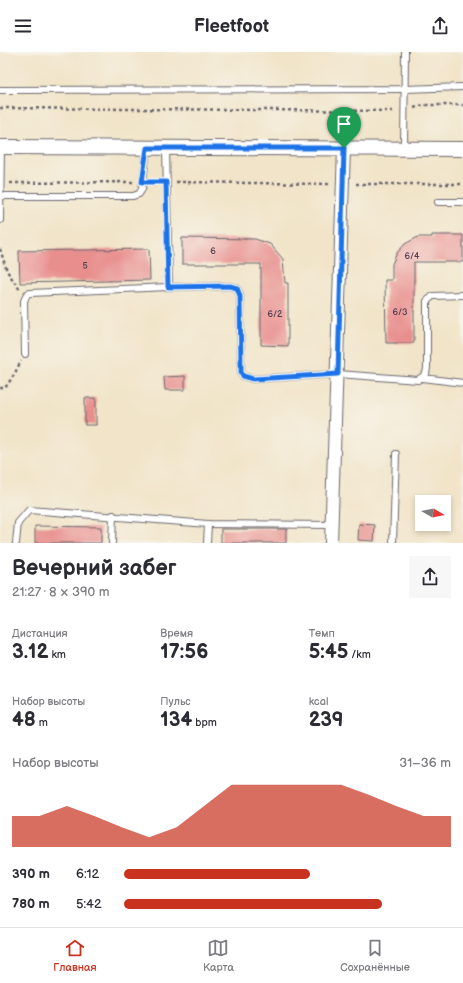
<!DOCTYPE html>
<html lang="ru">
<meta charset="utf-8">
<style>
:root{--surface:#fff;--page:#f7f7f7;--text:#2b2b33;--muted:#7c7c81;--line:#e1e1e2;--accent:#c8321e}
body{margin:0;font-family:"Balsamiq Sans",sans-serif;background:var(--page);color:var(--text);height:100vh;display:flex;flex-direction:column;font-size:15px;white-space:nowrap}
*{box-sizing:border-box;margin:0}
p{font-size:13px;color:var(--muted)}
.icon{flex:none;width:22px;height:22px;fill:none;stroke:currentColor;stroke-width:2;stroke-linecap:round;stroke-linejoin:round}
.map{position:relative;height:491px;overflow:hidden}
.side{display:flex;flex-direction:column;background:var(--surface);flex:1}
.side>*{flex:none}
.needle{width:26px;rotate:99deg}
.tools{position:absolute;left:415px;top:443px;display:grid;gap:8px}
.tools a{display:grid;place-items:center;width:36px;height:36px;border-radius:0px;background:var(--surface);box-shadow:0 2px 6px #0003;font-size:20px}
.pin{position:absolute;display:grid;place-items:center;width:34px;height:34px;color:#fff;margin:-41px -17px;border-radius:50% 50% 50% 0;rotate:-45deg;box-shadow:0 0 4px #0007}
.pin .icon{rotate:45deg}
.round{display:grid;place-items:center;flex:none;width:42px;height:42px;border-radius:0px;background:var(--page)}
.head{display:flex;align-items:center;justify-content:space-between;height:68px;padding:0 12px}
h1{font-size:22px;font-weight:700;line-height:30px}
.metrics{display:grid;grid-template-columns:repeat(3,1fr);gap:6px;height:68px;padding:4px 12px}
.metrics div{display:grid;align-content:center}
.metrics b{font-size:20px;font-weight:700}
.metrics small{font-size:11px;font-weight:400}
.metrics p{font-size:11px}
.chart{height:112px;padding:8px 12px}
.chart p{display:flex;justify-content:space-between}
.chart svg{width:100%;height:72px;margin-top:4px;fill:var(--accent);opacity:.7}
ul{padding:0 12px;list-style:none;font-size:13px}
li{display:grid;grid-template-columns:64px 48px 1fr;align-items:center;height:30px}
li i{height:10px;border-radius:5px;background:var(--accent)}
header{display:flex;justify-content:space-between;align-items:center;height:52px;padding:0 12px;background:var(--surface);font-size:18px;font-weight:700}
.tab-bar{display:flex;justify-content:space-around;align-items:center;height:56px;border-top:1px solid var(--line);background:var(--surface);font-size:11px;color:var(--muted)}
.tab-bar a{display:grid;justify-items:center;gap:2px}
.tab-bar .active{color:var(--accent)}
.map>svg:first-child{display:block}
.building{fill:#e88f8e}
.lines{fill:none;stroke-linecap:round;stroke-linejoin:round}
.service-casing{stroke:#6a666c;stroke-width:8}
.minor-casing{stroke:#6a666c;stroke-width:14}
.tertiary-casing{stroke:#6a666c;stroke-width:16}
.path{stroke:#6a666c;stroke-width:2.5;stroke-dasharray:3 3;stroke-linecap:butt}
.service{stroke:#fff;stroke-width:6}
.minor{stroke:#fff;stroke-width:12}
.tertiary{stroke:#fff;stroke-width:14}
.route-casing{stroke:#fff;stroke-width:8}
.route{stroke:#1a73e8;stroke-width:5}
.labels{text-anchor:middle;dominant-baseline:central;stroke-width:3.5;stroke-linejoin:round;paint-order:stroke}
.number-label{font-size:9px;fill:#543d50}
</style>
<header><svg class="icon" aria-label="menu" viewBox="0 0 24 24"><path d="M4 6h16M4 12h16M4 18h16"/></svg>Fleetfoot<svg class="icon" aria-label="share" viewBox="0 0 24 24"><path d="M12 15V3M7 8l5-5 5 5M5 13v7h14v-7"/></svg></header>
<div class="map">
<svg width="463" height="491" viewBox="0 0 463 491">
<rect width="100%" height="100%" fill="#f7f3e8"/>
<filter id="ink" filterUnits="userSpaceOnUse"><feTurbulence type="fractalNoise" baseFrequency=".025" numOctaves="2"/><feDisplacementMap in="SourceGraphic" scale="8" xChannelSelector="R" yChannelSelector="G"/><feConvolveMatrix kernelMatrix="1 2 1 2 8 2 1 2 1" color-interpolation-filters="sRGB"/></filter>
<filter id="wash" filterUnits="userSpaceOnUse"><feTurbulence type="fractalNoise" baseFrequency=".012" numOctaves="4" result="noise"/><feDisplacementMap in="SourceGraphic" scale="16" xChannelSelector="R" yChannelSelector="G"/><feGaussianBlur stdDeviation="0.9" result="paint"/><feColorMatrix in="noise" values="0 0 0 0 0 0 0 0 0 0 0 0 0 0 0 0 0 1.4 0 .05"/><feComposite in="paint" operator="in"/></filter>
<g filter="url(#wash)">
<rect width="100%" height="100%" fill="#f1e4c8"/>
<g id="blocks">
<g class="building">
<polygon points="432,183 463,183 463,210 414,210 414,291 386,291 385,228 392,228 392,212 397,201 405,192 418,185 432,185"/>
<polygon points="182,186 255,187 270,192 283,207 285,231 288,231 288,294 261,293 261,212 182,212"/>
<polygon points="149,197 150,228 20,231 19,199"/>
<polygon points="185,324 185,338 165,338 164,325"/>
<rect x="85" y="346" width="11" height="27"/>
<polygon points="359,472 375,473 374,489 358,488"/>
<polygon points="35,474 101,475 101,491 35,491"/>
<rect x="221" y="477" width="65" height="14"/>
</g>
</g>
</g>
<g filter="url(#ink)">
<use href="#blocks" fill-opacity="0" stroke="#6a666c" stroke-width="1"/>
<g class="lines">
<defs>
<g id="service">
<polyline points="0,38 405,37 463,35"/>
<polyline points="166,96 169,235"/>
<polyline points="404,96 405,0"/>
<polyline points="0,144 133,144 139,142 142,137 147,96"/>
<polyline points="438,150 463,150"/>
<polyline points="0,168 1,95"/>
<polyline points="25,302 24,249 27,242 30,241 169,235 230,234 237,236 240,243 241,315 241,320 243,324 253,327 338,322 418,328 426,322 427,316 427,249 433,244 463,243"/>
<polyline points="423,326 463,331"/>
<polyline points="16,491 18,471 29,458 208,472 331,473"/>
<polyline points="112,491 113,463"/>
<polyline points="207,491 208,472"/>
<polyline points="393,491 396,402"/>
</g>
<polyline id="minor" points="331,491 344,96"/>
<polyline id="tertiary" points="0,95 463,97"/>
</defs>
<use href="#service" class="service-casing"/>
<use href="#minor" class="minor-casing"/>
<use href="#tertiary" class="tertiary-casing"/>
<g class="path">
<polyline points="0,56 395,59"/>
<polyline points="414,56 423,53 463,53"/>
<polyline points="176,130 331,132"/>
<polyline points="10,131 135,130"/>
<polyline points="356,132 463,132"/>
<polyline points="0,197 7,219 20,238"/>
<polyline points="0,336 5,336 14,323 21,309"/>
</g>
<use href="#service" class="service"/>
<use href="#minor" class="minor"/>
<use href="#tertiary" class="tertiary"/>
</g>
</g>
<g class="lines" filter="url(#ink)">
<defs>
<polygon id="route" points="147,96 344,96 338,322 253,327 243,324 241,320 241,315 240,244 237,236 230,234 168,235 166,130 142,130"/>
</defs>
<use href="#route" class="route-casing"/>
<use href="#route" class="route"/>
</g>
<g class="labels">
<g class="number-label">
<text x="213" y="199">6</text>
<text x="412" y="204">6/4</text>
<text x="85" y="214">5</text>
<text x="400" y="260">6/3</text>
<text x="275" y="262">6/2</text>
</g>
</g>
</svg>
<div class="tools">
<a><svg class="needle" viewBox="-14 -14 28 28"><path d="M0-13l5 13h-10z" fill="#e53935"/><path d="M0 13l5-13h-10z" fill="#7c7c81"/></svg></a>
</div>
<div class="pin" style="left:344px;top:96px;background:#1e9e55"><svg class="icon" aria-label="arrive" viewBox="0 0 24 24"><path d="M6 21V4h12l-3 4 3 4H6"/></svg></div>
</div>
<section class="side">
<div class="head"><div><h1>Вечерний забег</h1><p>21:27 · 8 × 390 m</p></div><a class="round"><svg class="icon" aria-label="share" viewBox="0 0 24 24"><path d="M12 15V3M7 8l5-5 5 5M5 13v7h14v-7"/></svg></a></div>
<div class="metrics">
<div><p>Дистанция</p><b>3.12<small> km</small></b></div>
<div><p>Время</p><b>17:56</b></div>
<div><p>Темп</p><b>5:45<small> /km</small></b></div>
</div>
<div class="metrics">
<div><p>Набор высоты</p><b>48<small> m</small></b></div>
<div><p>Пульс</p><b>134<small> bpm</small></b></div>
<div><p>kcal</p><b>239</b></div>
</div>
<div class="chart"><p><span>Набор высоты</span>31–36 m</p>
<svg viewBox="0 0 160 44" preserveAspectRatio="none"><path d="M0 44V25L10 25L20 19L30 25L40 32L50 38L60 32L70 19L80 6L90 6L100 6L110 6L120 6L130 12L140 19L150 25L160 25V44z"/></svg>
</div>
<ul>
<li><b>390 m</b>6:12<i style="width:57%"></i></li>
<li><b>780 m</b>5:42<i style="width:79%"></i></li>
</ul>
</section>
<nav class="tab-bar">
<a class="active"><svg class="icon" aria-label="home" viewBox="0 0 24 24"><path d="M3 11l9-7 9 7M6 9v11h12V9"/></svg>Главная</a>
<a><svg class="icon" aria-label="map" viewBox="0 0 24 24"><path d="M3 6l6-2 6 2 6-2v14l-6 2-6-2-6 2zM9 4v14M15 6v14"/></svg>Карта</a>
<a><svg class="icon" aria-label="saved" viewBox="0 0 24 24"><path d="M7 4h10v16l-5-4-5 4z"/></svg>Сохранённые</a>
</nav>
